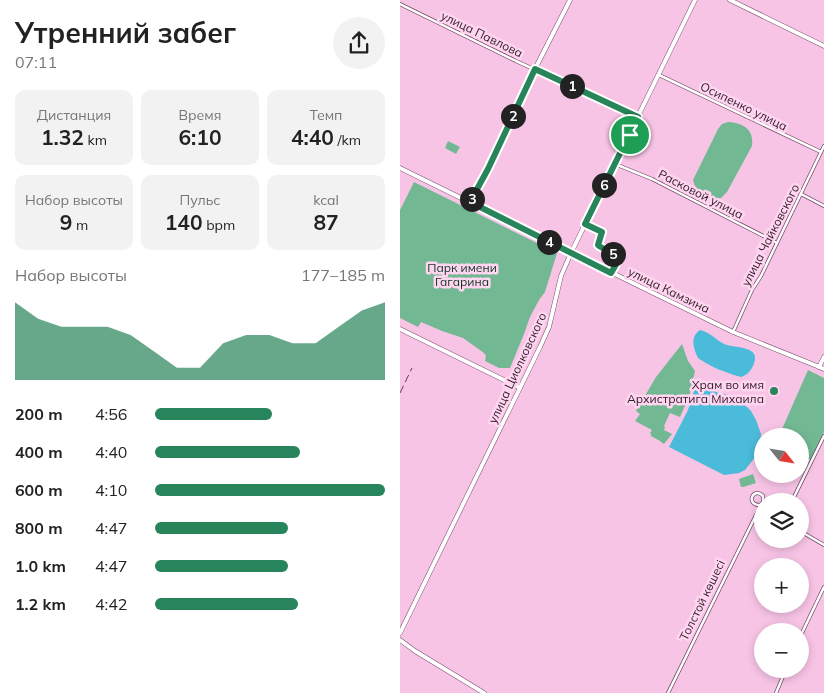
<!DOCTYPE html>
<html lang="ru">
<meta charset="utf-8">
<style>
:root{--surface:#fff;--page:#f2f2f2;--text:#222;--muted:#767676;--accent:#28845a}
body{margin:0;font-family:Mulish,sans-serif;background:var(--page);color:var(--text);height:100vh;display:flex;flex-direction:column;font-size:19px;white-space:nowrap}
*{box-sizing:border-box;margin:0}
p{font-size:16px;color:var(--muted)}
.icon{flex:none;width:28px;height:28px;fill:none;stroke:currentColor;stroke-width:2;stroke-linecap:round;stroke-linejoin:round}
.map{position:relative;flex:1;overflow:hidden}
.sheet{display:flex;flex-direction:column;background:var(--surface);width:400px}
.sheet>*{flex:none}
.needle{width:32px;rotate:120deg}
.buttons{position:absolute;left:354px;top:428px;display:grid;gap:10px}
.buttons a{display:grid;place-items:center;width:55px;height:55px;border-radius:50%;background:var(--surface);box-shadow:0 2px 8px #0003;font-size:25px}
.pin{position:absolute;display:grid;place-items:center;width:42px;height:42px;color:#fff;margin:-21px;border:2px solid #fff;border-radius:50%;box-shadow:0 1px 5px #0007}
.km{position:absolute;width:25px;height:25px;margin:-12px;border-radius:50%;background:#222;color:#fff;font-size:14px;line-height:25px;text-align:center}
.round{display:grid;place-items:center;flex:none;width:52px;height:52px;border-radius:26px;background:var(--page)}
.head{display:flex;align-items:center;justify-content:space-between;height:85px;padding:0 15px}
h1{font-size:28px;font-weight:700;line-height:38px}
.metrics{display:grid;grid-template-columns:repeat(3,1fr);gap:8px;height:85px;padding:5px 15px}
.metrics div{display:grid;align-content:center;border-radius:10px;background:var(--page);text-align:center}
.metrics b{font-size:21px;font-weight:700}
.metrics small{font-size:14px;font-weight:400}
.metrics p{font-size:14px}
.chart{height:140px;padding:10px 15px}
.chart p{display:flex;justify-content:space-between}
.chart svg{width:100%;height:90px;margin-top:5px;fill:var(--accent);opacity:.7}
ul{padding:0 15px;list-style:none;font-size:16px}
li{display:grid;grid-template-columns:80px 60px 1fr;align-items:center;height:38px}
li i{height:12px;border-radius:6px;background:var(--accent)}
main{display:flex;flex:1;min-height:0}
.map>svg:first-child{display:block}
.green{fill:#72b993}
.water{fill:#4bbbda}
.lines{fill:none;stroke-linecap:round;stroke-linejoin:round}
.minor-casing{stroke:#784c6a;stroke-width:4}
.tertiary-casing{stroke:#784c6a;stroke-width:5}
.secondary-casing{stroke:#784c6a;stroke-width:5}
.minor{stroke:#fff;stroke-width:2.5}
.tertiary{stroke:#fff;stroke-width:4}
.secondary{stroke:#fff;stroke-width:4}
.rail{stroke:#5d4254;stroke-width:1;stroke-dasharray:8 4;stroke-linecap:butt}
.route-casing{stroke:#fff;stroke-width:10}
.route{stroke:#28845a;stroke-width:6}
.poi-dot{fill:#28845a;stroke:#ffd5f0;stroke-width:2}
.labels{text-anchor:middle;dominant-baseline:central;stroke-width:5;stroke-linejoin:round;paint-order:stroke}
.street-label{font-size:12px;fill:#2f1c29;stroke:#ffd5f0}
.park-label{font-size:12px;fill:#0d3422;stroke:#ffd5f0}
.poi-label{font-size:12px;fill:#2f1c29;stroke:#ffd5f0;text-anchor:end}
</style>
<main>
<section class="sheet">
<div class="head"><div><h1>Утренний забег</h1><p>07:11</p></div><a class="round"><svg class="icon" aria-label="share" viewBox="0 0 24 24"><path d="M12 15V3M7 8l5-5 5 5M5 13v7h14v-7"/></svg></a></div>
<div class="metrics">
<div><p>Дистанция</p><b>1.32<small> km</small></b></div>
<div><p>Время</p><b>6:10</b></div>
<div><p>Темп</p><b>4:40<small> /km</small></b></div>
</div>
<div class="metrics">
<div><p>Набор высоты</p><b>9<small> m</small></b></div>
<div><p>Пульс</p><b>140<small> bpm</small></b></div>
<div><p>kcal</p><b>87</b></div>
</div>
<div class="chart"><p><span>Набор высоты</span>177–185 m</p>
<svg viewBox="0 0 160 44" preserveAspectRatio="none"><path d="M0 44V6L10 14L20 18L30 18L40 18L50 22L60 30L70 38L80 38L90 26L100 22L110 22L120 26L130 26L140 18L150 10L160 6V44z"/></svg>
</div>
<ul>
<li><b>200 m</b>4:56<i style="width:51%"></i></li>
<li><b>400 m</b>4:40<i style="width:63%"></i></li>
<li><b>600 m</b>4:10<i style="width:100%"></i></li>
<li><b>800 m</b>4:47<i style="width:58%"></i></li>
<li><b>1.0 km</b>4:47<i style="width:58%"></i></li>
<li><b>1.2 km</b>4:42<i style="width:62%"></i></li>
</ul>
</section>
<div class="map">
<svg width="424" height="693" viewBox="0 0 424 693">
<rect width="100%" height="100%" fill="#f8c4e6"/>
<g class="green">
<path d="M328,122C343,123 354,129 352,146L327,192L321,198C308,200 296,194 293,180L318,129L322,124Z"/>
<polygon points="48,141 60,147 56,154 45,148"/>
<polygon points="14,182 157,253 145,292 139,300 130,317 124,334 110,368 99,368 85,361 86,356 84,353 63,338 42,331 21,322 18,327 0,318 0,210"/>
<polygon points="282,344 288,361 295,371 289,397 280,417 270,413 264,426 265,427 264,430 272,434 264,444 261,442 260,441 251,436 251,434 250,433 252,430 235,421 240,414 236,411 256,377"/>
<polygon points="408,370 424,378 424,432 411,460 400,455 400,436 379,436"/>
<polygon points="353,474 356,483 343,487 341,487 339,479"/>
</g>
<g class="water">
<path d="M300,330C310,332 316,340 324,344C336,349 363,345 353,366C350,372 347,375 341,377C326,373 311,367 298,358C293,347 290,337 300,330Z"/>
<polygon points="303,385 307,386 321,395 325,394 332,396 347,407 351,411 356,420 361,434 360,445 356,456 345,470 339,473 324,475 269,447 287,412 292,400 294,390 296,388"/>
</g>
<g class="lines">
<defs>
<g id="minor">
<polyline points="0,4 116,61 238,117"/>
<polyline points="259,75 421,152"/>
<polyline points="215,164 252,179 377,243"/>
<polyline points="401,194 424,206"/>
<polyline points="185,224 202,233 198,245 199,246 217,256 218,258 211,273"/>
<polyline points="333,332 352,290 361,276 424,146"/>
<polyline points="392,501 424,436"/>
<path d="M360,505C345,505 353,486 363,496V501"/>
<polyline points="400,531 424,545"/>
<polyline points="400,637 424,587"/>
<polyline points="268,693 362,503"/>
<polyline points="376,693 386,669"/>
</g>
<g id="tertiary">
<polyline points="330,0 424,46"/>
<polyline points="0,329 120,388"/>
<polyline points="0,633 140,347 149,327 161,276 171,253 295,0"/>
<polyline points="0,640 15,651 84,693"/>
</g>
<g id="secondary">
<polyline points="0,168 239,286 333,332 424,369"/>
<polyline points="70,203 106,132 135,69 170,0"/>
<polyline points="419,367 424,357"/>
</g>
</defs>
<use href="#minor" class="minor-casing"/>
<use href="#tertiary" class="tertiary-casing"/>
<use href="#secondary" class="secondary-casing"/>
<use href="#minor" class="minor"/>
<use href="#tertiary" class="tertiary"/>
<use href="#secondary" class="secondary"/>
<polyline class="rail" points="0,393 12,368"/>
</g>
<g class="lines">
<defs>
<path id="route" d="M135,69L238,117L185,224L202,232L198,245L199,246L217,256C219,261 214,268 211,273L70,202L88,169Z"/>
</defs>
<use href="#route" class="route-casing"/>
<use href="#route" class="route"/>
</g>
<circle class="poi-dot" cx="374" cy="391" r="5"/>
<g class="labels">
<g class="street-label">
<text transform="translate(82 34) rotate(26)">улица Павлова</text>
<text transform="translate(344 106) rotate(26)">Осипенко улица</text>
<text transform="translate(301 194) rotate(27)">Расковой улица</text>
<text transform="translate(370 235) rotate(-63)">улица Чайковского</text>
<text transform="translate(269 290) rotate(26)">улица Камзина</text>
<text transform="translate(117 368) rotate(-65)">улица Циолковского</text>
<text transform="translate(302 600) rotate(-64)">Толстой көшесі</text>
</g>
<g class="park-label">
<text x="62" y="267">Парк имени<tspan x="62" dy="14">Гагарина</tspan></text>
</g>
<g class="poi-label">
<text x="364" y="384">Храм во имя<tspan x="364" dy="14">Архистратига Михаила</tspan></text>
</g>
</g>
</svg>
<div class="buttons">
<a><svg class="needle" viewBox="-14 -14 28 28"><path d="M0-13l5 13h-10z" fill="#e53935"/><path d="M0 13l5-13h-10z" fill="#767676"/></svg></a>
<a><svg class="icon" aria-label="layers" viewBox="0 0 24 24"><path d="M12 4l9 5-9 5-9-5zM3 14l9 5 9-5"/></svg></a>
<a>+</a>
<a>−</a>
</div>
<div class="pin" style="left:230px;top:135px;background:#1e9e55"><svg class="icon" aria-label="arrive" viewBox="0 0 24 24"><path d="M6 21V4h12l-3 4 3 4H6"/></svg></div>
<b class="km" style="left:172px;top:86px">1</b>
<b class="km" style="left:113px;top:116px">2</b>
<b class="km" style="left:72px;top:199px">3</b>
<b class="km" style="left:149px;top:242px">4</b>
<b class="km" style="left:213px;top:254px">5</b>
<b class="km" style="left:204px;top:185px">6</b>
</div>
</main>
